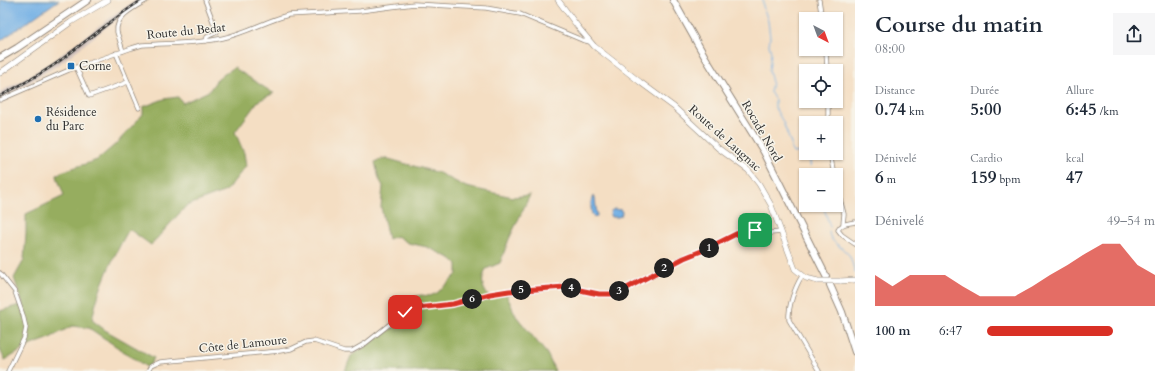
<!DOCTYPE html>
<html lang="fr">
<meta charset="utf-8">
<style>
:root{--surface:#fff;--page:#f6f6f7;--text:#1f2937;--muted:#747a83;--accent:#d93025}
body{margin:0;font-family:Cardo,serif;background:var(--page);color:var(--text);height:100vh;display:flex;flex-direction:column;font-size:15px;white-space:nowrap}
*{box-sizing:border-box;margin:0}
p{font-size:13px;color:var(--muted)}
.icon{flex:none;width:22px;height:22px;fill:none;stroke:currentColor;stroke-width:2;stroke-linecap:round;stroke-linejoin:round}
.map{position:relative;flex:1;overflow:hidden}
.details{display:flex;flex-direction:column;background:var(--surface);width:320px}
.details>*{flex:none}
.needle{width:26px;rotate:139deg}
.tools{position:absolute;left:799px;top:12px;display:grid;gap:8px}
.tools a{display:grid;place-items:center;width:44px;height:44px;border-radius:0px;background:var(--surface);box-shadow:0 1px 3px #0004;font-size:20px}
.pin{position:absolute;display:grid;place-items:center;width:34px;height:34px;color:#fff;margin:-17px;border-radius:8px;box-shadow:0 2px 6px #0006}
.km{position:absolute;width:20px;height:20px;margin:-10px;border-radius:50%;background:#222;color:#fff;font-size:11px;line-height:20px;text-align:center}
.round{display:grid;place-items:center;flex:none;width:42px;height:42px;border-radius:0px;background:var(--page)}
.overview{display:flex;align-items:center;justify-content:space-between;height:68px;padding:0 20px}
h1{font-size:22px;font-weight:600;line-height:30px}
.stats{display:grid;grid-template-columns:repeat(3,1fr);gap:6px;height:68px;padding:4px 20px}
.stats div{display:grid;align-content:center}
.stats b{font-size:17px;font-weight:600}
.stats small{font-size:11px;font-weight:400}
.stats p{font-size:11px}
.chart{height:112px;padding:8px 20px}
.chart p{display:flex;justify-content:space-between}
.chart svg{width:100%;height:72px;margin-top:4px;fill:var(--accent);opacity:.7}
ul{padding:0 20px;list-style:none;font-size:13px}
li{display:grid;grid-template-columns:64px 48px 1fr;align-items:center;height:30px}
li i{height:10px;border-radius:5px;background:var(--accent)}
main{display:flex;flex:1;min-height:0}
.map>svg:first-child{display:block}
.industrial{fill:#cfc0bb}
.forest{fill:#96ad5f;stroke:#606c45}
.water{fill:#73b0e5;stroke:#4f6e88}
.lines{fill:none;stroke-linecap:round;stroke-linejoin:round}
.stream{stroke:#73b0e5;stroke-width:1}
.street-casing{stroke:#908477;stroke-width:5}
.secondary-casing{stroke:#908477;stroke-width:6}
.primary-casing{stroke:#908477;stroke-width:8}
.street{stroke:#fff;stroke-width:3.5}
.secondary{stroke:#fff;stroke-width:5}
.primary{stroke:#fff;stroke-width:6}
.rail-casing{stroke:#2b2b2b;stroke-width:2.5}
.rail{stroke:#f7f3e8;stroke-width:1;stroke-dasharray:3;stroke-linecap:butt}
.secondary-bridge-casing{stroke:#908477;stroke-width:6;stroke-linecap:butt}
.secondary-bridge{stroke:#fff;stroke-width:5}
.route-casing{stroke:#fff;stroke-width:8}
.route{stroke:#d93025;stroke-width:5}
.poi-dot{fill:#1f6fb2;stroke:#f7f3e8;stroke-width:1.5}
.labels{text-anchor:middle;dominant-baseline:central;stroke-width:3;stroke-linejoin:round;paint-order:stroke}
.street-label{font-size:12px;fill:#2b2b2b;stroke:#f7f3e8}
.poi-label{font-size:12px;fill:#2b2b2b;stroke:#f7f3e8;text-anchor:start}
</style>
<main>
<div class="map">
<svg width="855" height="371" viewBox="0 0 855 371">
<rect width="100%" height="100%" fill="#f7f3e8"/>
<filter id="ink" filterUnits="userSpaceOnUse"><feTurbulence type="fractalNoise" baseFrequency=".025" numOctaves="2"/><feDisplacementMap in="SourceGraphic" scale="8" xChannelSelector="R" yChannelSelector="G"/><feConvolveMatrix kernelMatrix="1 2 1 2 8 2 1 2 1" color-interpolation-filters="sRGB"/></filter>
<filter id="wash" filterUnits="userSpaceOnUse"><feTurbulence type="fractalNoise" baseFrequency=".012" numOctaves="4" result="noise"/><feDisplacementMap in="SourceGraphic" scale="16" xChannelSelector="R" yChannelSelector="G"/><feGaussianBlur stdDeviation="0.9" result="paint"/><feColorMatrix in="noise" values="0 0 0 0 0 0 0 0 0 0 0 0 0 0 0 0 0 1.4 0 .05"/><feComposite in="paint" operator="in"/></filter>
<g filter="url(#wash)">
<rect width="100%" height="100%" fill="#f4dec3"/>
<polygon class="industrial" points="136,0 145,0 117,19 59,64 17,90 0,98 0,92 26,78 57,58 92,31"/>
<g class="forest">
<path d="M235,67L236,69L273,93H274L258,101L235,132L244,153L246,166L226,191L186,206L151,245L129,229C113,257 98,288 92,320L105,330L154,358L148,368L89,328L72,326L48,339L31,345L5,360L0,350V311L23,304L14,278L24,260L26,234V214L64,196C63,191 57,179 57,175L61,172L97,160L117,143L143,114V107L164,99L178,97L183,103L209,91L218,78Z"/>
<path d="M385,158L439,173L466,187L513,197L530,195L509,239L500,263L486,269C481,281 481,286 489,297L506,294L516,316L547,354L555,371H345L351,356L392,328L397,321L402,309L414,297L421,295L430,296L437,293L448,283L457,274V264L452,259L427,247L408,243L397,236L388,239L381,207L383,186L379,179L375,162Z"/>
</g>
<g class="water">
<polygon points="0,0 59,0 0,41"/>
<path d="M593,196L595,198L597,216L594,217L592,215C591,209 590,202 593,196Z"/>
<polygon points="614,209 621,210 622,212 621,216 618,217 611,217 610,215 611,211"/>
</g>
<g class="lines">
<g class="stream">
<polyline points="763,0 763,6 768,21 770,37 769,45 771,52 769,71 772,82 770,92 775,100 775,108 783,122 791,144 791,149 793,153 802,152 810,161 811,175"/>
<polyline points="823,205 830,227"/>
<path d="M829,231C828,242 843,247 849,255C852,260 853,267 855,273"/>
</g>
</g>
</g>
<g filter="url(#ink)">
<g class="lines">
<defs>
<g id="street">
<polyline points="205,0 217,32 207,37 206,41"/>
<polyline points="819,0 822,19"/>
<polyline points="826,49 827,71"/>
<path d="M123,51C121,45 119,38 117,32C115,16 135,7 147,0"/>
<polyline points="116,53 139,108"/>
<polyline points="76,67 89,96 128,82"/>
<path d="M0,100L69,70L132,48L142,45C169,43 197,44 223,38C246,33 266,21 288,15L360,11L414,4L486,8L520,14L582,40L590,42"/>
<polyline points="828,101 828,123"/>
<polyline points="830,153 834,175"/>
<polyline points="836,184 844,214 843,224"/>
<path d="M855,222C847,224 842,223 838,230L842,235L855,244"/>
<polyline points="0,273 15,292 23,315 26,328 24,338 8,371"/>
<path d="M802,276C795,287 788,306 789,320L819,371"/>
<polyline points="148,371 151,366 160,362 280,351 291,349 306,342 314,341 344,351 352,351 366,343 405,312 418,308 453,305 490,294 565,287 599,294 612,293 627,288 684,258 704,250 736,234 753,229 771,233 781,232"/>
</g>
<g id="secondary">
<polyline points="558,0 578,27 594,46 640,82 674,107 718,148 748,170 759,184 771,205 795,269 806,278 818,281"/>
<polyline points="0,73 71,22 108,0"/>
<polyline points="840,281 855,280"/>
</g>
<g id="primary">
<polyline points="673,0 705,57 764,152 826,276"/>
<polyline points="0,58 17,48 88,0"/>
<polyline points="830,285 842,312 855,352"/>
</g>
</defs>
<use href="#street" class="street-casing"/>
<use href="#secondary" class="secondary-casing"/>
<use href="#primary" class="primary-casing"/>
<use href="#street" class="street"/>
<use href="#secondary" class="secondary"/>
<use href="#primary" class="primary"/>
<defs>
<path id="rail" d="M0,96C21,85 42,74 61,60C88,40 113,18 142,0"/>
</defs>
<use href="#rail" class="rail-casing"/>
<use href="#rail" class="rail"/>
<defs>
<polyline id="secondary-bridge" points="818,281 840,281"/>
</defs>
<use href="#secondary-bridge" class="secondary-bridge-casing"/>
<use href="#secondary-bridge" class="secondary-bridge"/>
</g>
</g>
<g class="lines" filter="url(#ink)">
<defs>
<polyline id="route" points="405,312 418,308 453,304 490,294 509,291 565,287 599,294 612,294 627,288 684,258 704,250 736,234 750,230 755,230"/>
</defs>
<use href="#route" class="route-casing"/>
<use href="#route" class="route"/>
</g>
<g class="poi-dot">
<rect x="67" y="62" width="8" height="8" rx="2"/>
<circle cx="38" cy="119" r="4"/>
</g>
<g class="labels">
<g class="street-label">
<text transform="translate(186 31) rotate(-6)">Route du Bedat</text>
<text transform="translate(762 131) rotate(60)">Rocade Nord</text>
<text transform="translate(725 138) rotate(42)">Route de Laugnac</text>
<text transform="translate(243 344) rotate(-6)">Côte de Lamoure</text>
</g>
<g class="poi-label">
<text x="79" y="66">Corne</text>
<text x="46" y="112">Résidence<tspan x="46" dy="14">du Parc</tspan></text>
</g>
</g>
</svg>
<div class="tools">
<a><svg class="needle" viewBox="-14 -14 28 28"><path d="M0-13l5 13h-10z" fill="#e53935"/><path d="M0 13l5-13h-10z" fill="#747a83"/></svg></a>
<a><svg class="icon" aria-label="locate" viewBox="0 0 24 24"><circle cx="12" cy="12" r="6"/><path d="M12 2v4M12 18v4M2 12h4M18 12h4"/></svg></a>
<a>+</a>
<a>−</a>
</div>
<div class="pin" style="left:755px;top:230px;background:#1e9e55"><svg class="icon" aria-label="arrive" viewBox="0 0 24 24"><path d="M6 21V4h12l-3 4 3 4H6"/></svg></div>
<div class="pin" style="left:405px;top:312px;background:#d93025"><svg class="icon" aria-label="check" viewBox="0 0 24 24"><path d="M5 12l5 5 9-10"/></svg></div>
<b class="km" style="left:709px;top:248px">1</b>
<b class="km" style="left:664px;top:268px">2</b>
<b class="km" style="left:619px;top:291px">3</b>
<b class="km" style="left:571px;top:288px">4</b>
<b class="km" style="left:521px;top:290px">5</b>
<b class="km" style="left:472px;top:299px">6</b>
</div>
<section class="details">
<div class="overview"><div><h1>Course du matin</h1><p>08:00</p></div><a class="round"><svg class="icon" aria-label="share" viewBox="0 0 24 24"><path d="M12 15V3M7 8l5-5 5 5M5 13v7h14v-7"/></svg></a></div>
<div class="stats">
<div><p>Distance</p><b>0.74<small> km</small></b></div>
<div><p>Durée</p><b>5:00</b></div>
<div><p>Allure</p><b>6:45<small> /km</small></b></div>
</div>
<div class="stats">
<div><p>Dénivelé</p><b>6<small> m</small></b></div>
<div><p>Cardio</p><b>159<small> bpm</small></b></div>
<div><p>kcal</p><b>47</b></div>
</div>
<div class="chart"><p><span>Dénivelé</span>49–54 m</p>
<svg viewBox="0 0 160 44" preserveAspectRatio="none"><path d="M0 44V25L10 32L20 25L30 25L40 25L50 32L60 38L70 38L80 38L90 32L100 25L110 19L120 12L130 6L140 6L150 19L160 25V44z"/></svg>
</div>
<ul>
<li><b>100 m</b>6:47<i style="width:75%"></i></li>
</ul>
</section>
</main>
